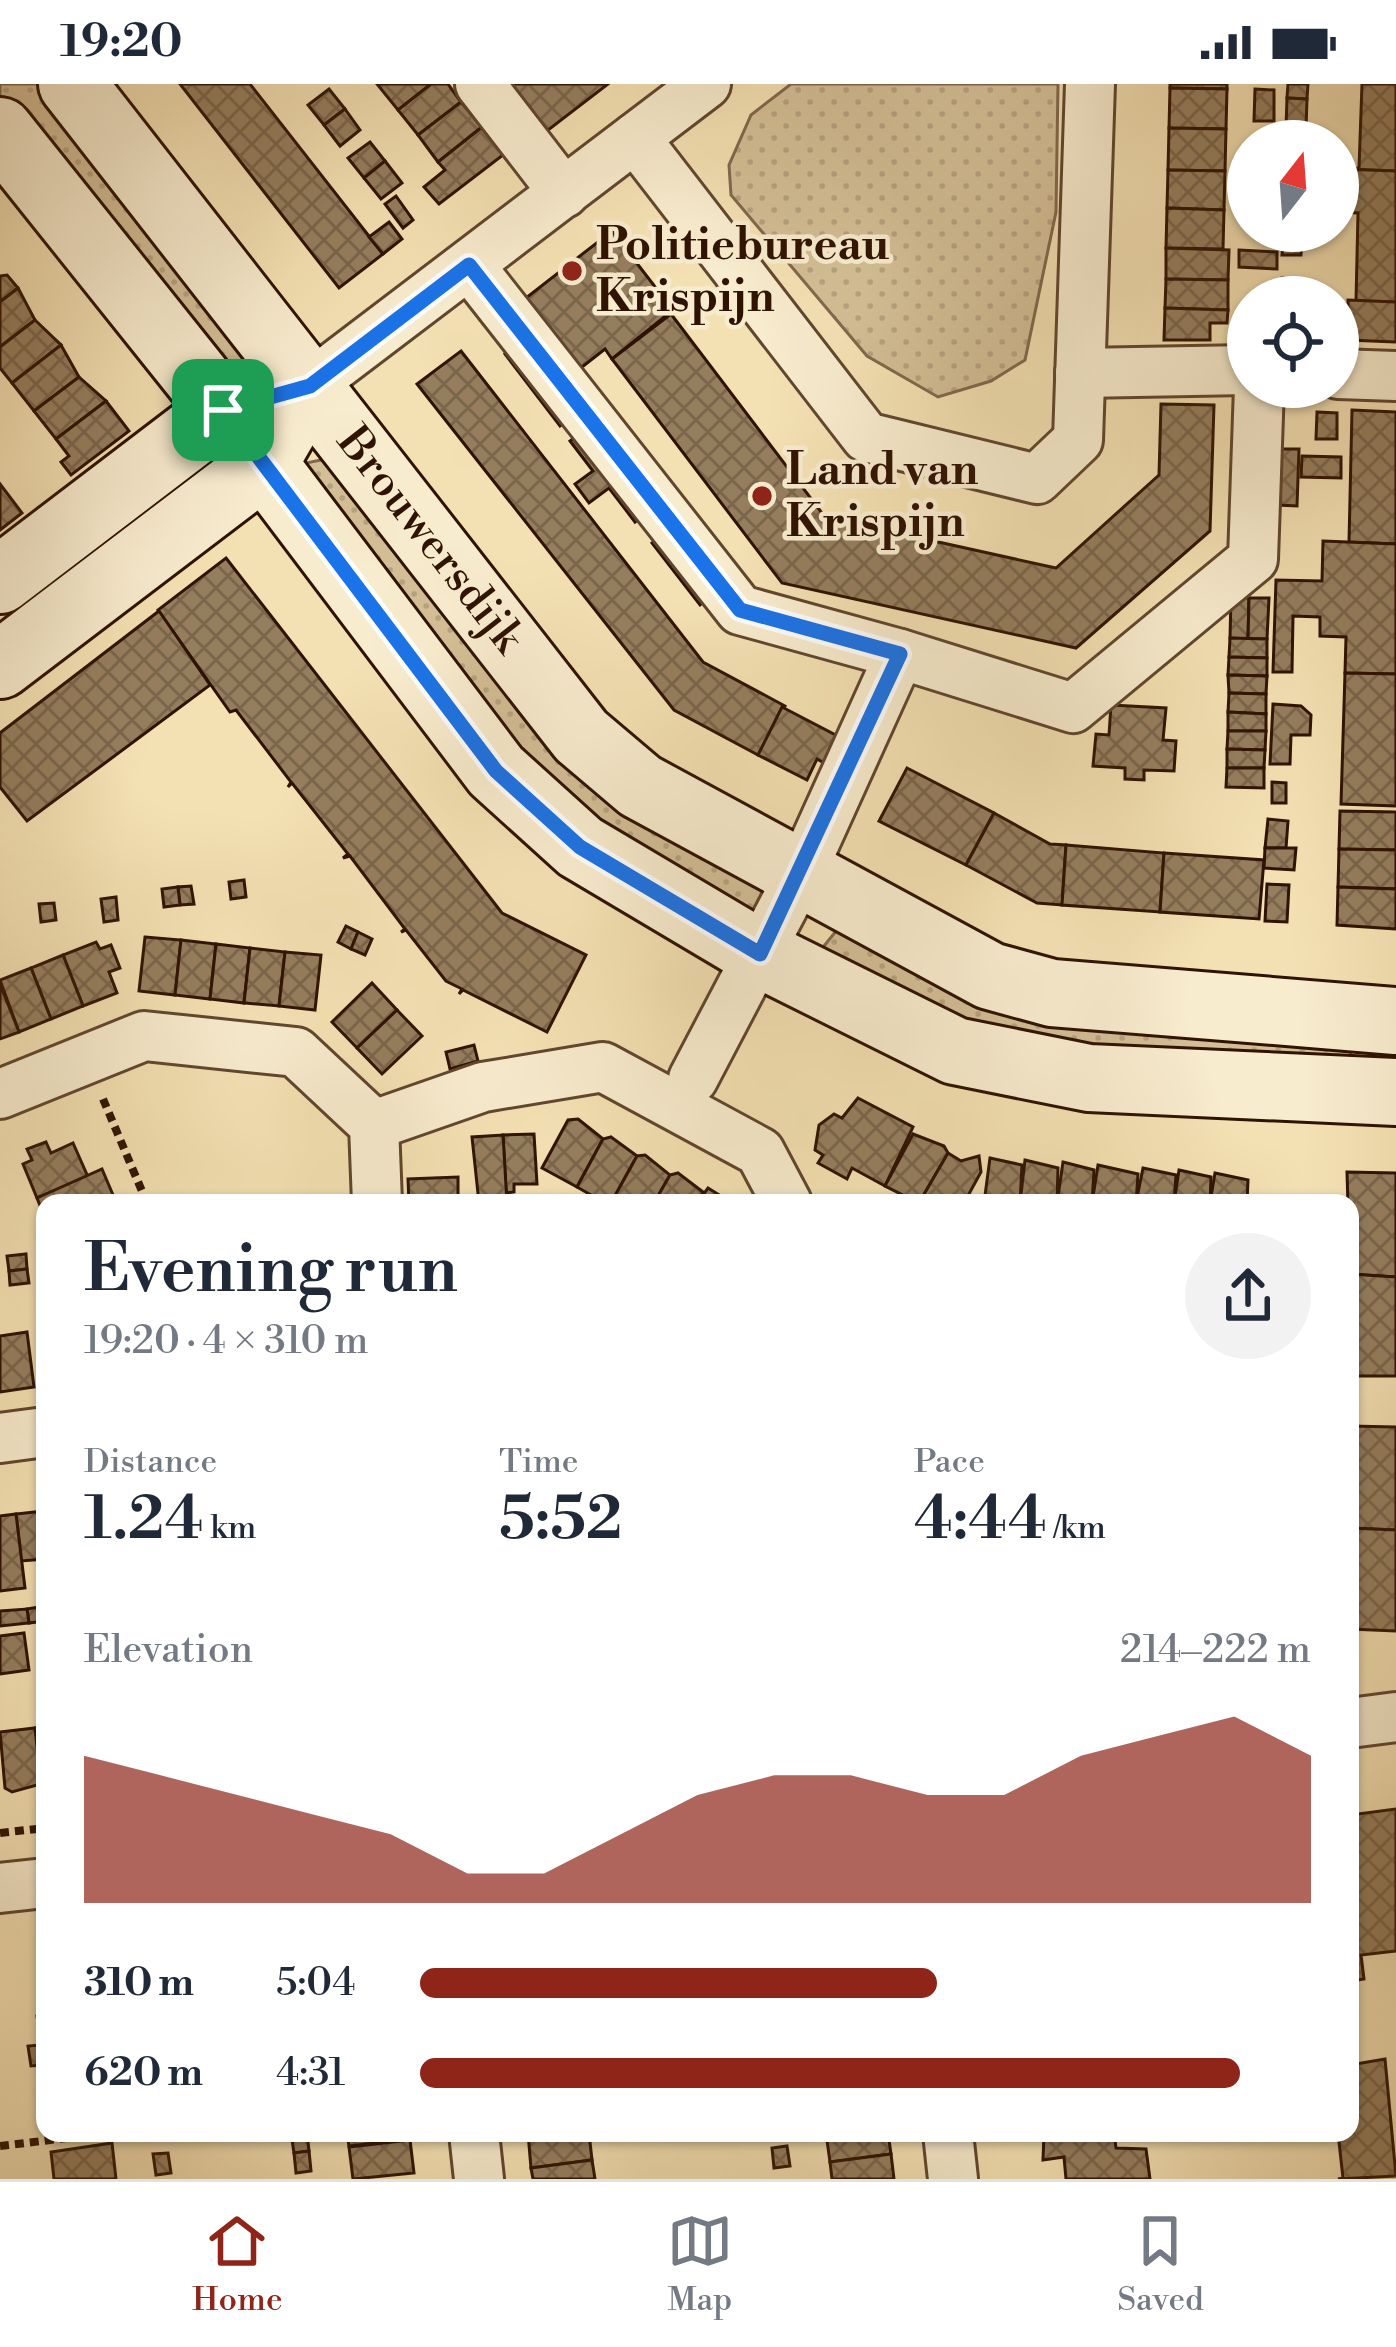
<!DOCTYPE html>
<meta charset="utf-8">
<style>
:root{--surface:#fff;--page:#f2f2f3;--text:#1f2937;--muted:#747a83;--line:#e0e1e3;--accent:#8f2418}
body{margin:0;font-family:"Libre Bodoni",serif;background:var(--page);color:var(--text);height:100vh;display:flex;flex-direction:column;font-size:45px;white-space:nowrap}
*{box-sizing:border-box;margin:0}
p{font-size:39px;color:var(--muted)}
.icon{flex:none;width:66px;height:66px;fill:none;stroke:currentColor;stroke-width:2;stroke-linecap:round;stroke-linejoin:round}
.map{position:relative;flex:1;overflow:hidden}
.panel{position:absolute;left:36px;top:1110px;width:1323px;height:948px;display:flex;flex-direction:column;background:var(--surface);border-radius:24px;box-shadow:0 3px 9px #0004}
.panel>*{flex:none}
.needle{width:78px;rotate:17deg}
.fabs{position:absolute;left:1227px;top:36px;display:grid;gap:24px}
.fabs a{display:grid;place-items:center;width:132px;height:132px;border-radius:50%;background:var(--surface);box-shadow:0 3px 9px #0004;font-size:60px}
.pin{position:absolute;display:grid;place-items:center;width:102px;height:102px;color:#fff;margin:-51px;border-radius:24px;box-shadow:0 6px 18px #0006}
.round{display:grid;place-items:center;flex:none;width:126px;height:126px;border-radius:63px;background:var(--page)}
.head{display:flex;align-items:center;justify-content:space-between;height:204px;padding:0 48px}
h1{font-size:66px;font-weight:600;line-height:90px}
.stats{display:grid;grid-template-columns:repeat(3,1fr);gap:18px;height:204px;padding:12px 48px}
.stats div{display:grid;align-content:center}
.stats b{font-size:60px;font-weight:600}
.stats small{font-size:33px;font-weight:400}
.stats p{font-size:33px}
.chart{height:336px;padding:24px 48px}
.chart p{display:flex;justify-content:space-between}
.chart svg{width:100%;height:216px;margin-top:12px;fill:var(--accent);opacity:.7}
ul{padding:0 48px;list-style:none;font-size:39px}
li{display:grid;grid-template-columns:192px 144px 1fr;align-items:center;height:90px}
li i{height:30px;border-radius:15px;background:var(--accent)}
.status{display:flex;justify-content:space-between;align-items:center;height:84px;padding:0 60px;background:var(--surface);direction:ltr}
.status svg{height:33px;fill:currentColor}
.menu{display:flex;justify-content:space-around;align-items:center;height:168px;border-top:3px solid var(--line);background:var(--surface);font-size:33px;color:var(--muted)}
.menu a{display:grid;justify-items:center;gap:6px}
.menu .active{color:var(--accent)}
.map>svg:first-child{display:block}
.grass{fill:url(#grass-dots);stroke:#81684c;stroke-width:3}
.building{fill:url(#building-cross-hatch);stroke:#2f1302;stroke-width:3}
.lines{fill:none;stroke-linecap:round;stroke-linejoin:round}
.street-casing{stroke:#60462e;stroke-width:54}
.secondary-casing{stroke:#2f1302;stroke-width:72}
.path{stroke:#2f1302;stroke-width:8;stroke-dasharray:9 6;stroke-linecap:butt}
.street{stroke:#f8ecce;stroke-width:48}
.secondary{stroke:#f8ecce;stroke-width:66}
.route-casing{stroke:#fff;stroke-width:24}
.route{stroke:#1a73e8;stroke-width:15}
.poi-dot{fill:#8f2418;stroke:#f8ecce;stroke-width:4.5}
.labels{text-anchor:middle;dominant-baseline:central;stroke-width:9;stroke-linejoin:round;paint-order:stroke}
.poi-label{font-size:45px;font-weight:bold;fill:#2f1302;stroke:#f8ecce;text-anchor:start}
.street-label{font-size:45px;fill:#2f1302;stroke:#f8ecce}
</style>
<div class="status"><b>19:20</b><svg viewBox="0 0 49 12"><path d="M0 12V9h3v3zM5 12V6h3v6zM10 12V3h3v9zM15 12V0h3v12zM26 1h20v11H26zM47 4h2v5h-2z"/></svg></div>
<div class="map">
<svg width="1396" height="2095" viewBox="0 0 1396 2095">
<defs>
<pattern id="grass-dots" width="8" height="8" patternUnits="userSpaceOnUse" patternTransform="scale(3)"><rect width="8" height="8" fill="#d3be95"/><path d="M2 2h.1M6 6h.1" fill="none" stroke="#b5a27f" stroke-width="1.8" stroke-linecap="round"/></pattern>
<pattern id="building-cross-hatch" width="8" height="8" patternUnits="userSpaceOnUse" patternTransform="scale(3)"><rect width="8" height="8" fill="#957e5e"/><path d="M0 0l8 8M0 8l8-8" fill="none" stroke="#7a664b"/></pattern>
</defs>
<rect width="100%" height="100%" fill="#f4e1b3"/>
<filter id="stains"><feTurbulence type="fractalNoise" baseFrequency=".00167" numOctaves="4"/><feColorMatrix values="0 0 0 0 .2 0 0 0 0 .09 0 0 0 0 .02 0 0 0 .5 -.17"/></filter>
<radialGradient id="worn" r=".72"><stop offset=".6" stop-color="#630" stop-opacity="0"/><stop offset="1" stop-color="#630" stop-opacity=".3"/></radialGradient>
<g class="grass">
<polygon points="0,0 53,0 260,270 231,298 0,26"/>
<polygon points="791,0 1058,0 1056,128 1025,276 991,297 938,313 867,272 731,111 729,81 751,31"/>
<polygon points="340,372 763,791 762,823 743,839 584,753 298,393 306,379"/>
<polygon points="841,841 1351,949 1350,986 956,957 820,867"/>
</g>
<g class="building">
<polygon points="180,0 250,0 383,170 339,204"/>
<polygon points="377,0 431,0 398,26"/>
<polygon points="431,0 448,0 461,18 418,51 398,26"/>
<polygon points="505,0 608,0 543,50"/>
<polygon points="1170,0 1227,0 1227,5 1170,4"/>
<polygon points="1288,0 1308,0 1307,15 1287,14"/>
<polygon points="1362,0 1396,0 1396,87 1341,85 1359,84"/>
<polygon points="1170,4 1227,5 1226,45 1169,44"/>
<polygon points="329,5 345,25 324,41 308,21"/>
<polygon points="1255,5 1274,6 1274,37 1254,37"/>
<polygon points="1287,14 1307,15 1306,45 1286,44"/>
<polygon points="461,18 482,43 438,78 418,51"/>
<polygon points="345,25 360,46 340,62 324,41"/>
<polygon points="482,43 503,71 439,120 424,103 445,86 438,78"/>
<polygon points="1169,44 1226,45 1225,87 1168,86"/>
<polygon points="370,58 385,77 364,94 348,74"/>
<polygon points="385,77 402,99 381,115 364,94"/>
<polygon points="1341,85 1396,87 1396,218 1356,217 1358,129 1340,128"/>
<polygon points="1168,86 1225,87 1224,126 1167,124"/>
<polygon points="396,112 413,136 403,144 385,120"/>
<polygon points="1167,124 1224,126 1223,165 1166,164"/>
<polygon points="389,138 402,155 383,170 369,153"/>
<polygon points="612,147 673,226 612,275 605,265 572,291 517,221"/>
<polygon points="1284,150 1302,151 1301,171 1282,171"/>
<polygon points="1166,164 1229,166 1228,196 1166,195"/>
<polygon points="1239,166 1277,168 1277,185 1239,183"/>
<polygon points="7,191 18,204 0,218 0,192"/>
<polygon points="1282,194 1302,195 1302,213 1281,213"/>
<polygon points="1166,195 1228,196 1228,226 1165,224"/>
<polygon points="18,204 35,236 0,263 0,218"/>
<polygon points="1348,216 1396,218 1396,258 1348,256"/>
<polygon points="1165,224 1228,226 1227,239 1210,239 1210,256 1164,256"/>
<polygon points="671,230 825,433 1056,484 1159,391 1161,320 1214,321 1210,447 1076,564 782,499 612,275"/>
<polygon points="35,236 61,261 12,299 0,284 0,263"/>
<polygon points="520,258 575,331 560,342 505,270"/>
<polygon points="61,261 79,293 34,327 12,299"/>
<polygon points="461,267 703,578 785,622 758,671 674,626 417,300"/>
<polygon points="79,293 106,317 56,355 34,327"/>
<polygon points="106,317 129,347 71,391 61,378 69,372 56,355"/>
<polygon points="1352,326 1396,328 1396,460 1349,458"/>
<polygon points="1317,328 1337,329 1337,355 1316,355"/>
<polygon points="587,344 650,426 635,438 609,404 589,419 575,400 593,387 570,357"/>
<polygon points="1279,365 1299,365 1297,422 1277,421"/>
<polygon points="1302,372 1341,373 1341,394 1301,393"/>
<polygon points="0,400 22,429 0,446"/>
<polygon points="667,447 715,509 700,521 652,459"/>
<polygon points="1323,457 1396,460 1396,590 1345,589 1346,553 1320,552 1320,533 1293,532 1292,588 1273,588 1276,496 1322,497"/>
<polygon points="226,474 502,829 586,871 547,948 463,906 459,910 462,905 446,897 406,846 401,848 405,845 350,772 343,774 348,770 292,699 288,703 291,698 236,626 230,628 158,526"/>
<polygon points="1231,513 1249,514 1248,555 1230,554"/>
<polygon points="1249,514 1269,514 1267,555 1248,555"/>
<polygon points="159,527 210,601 27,737 0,703 0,649"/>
<polygon points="1230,554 1267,555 1267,574 1229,573"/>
<polygon points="1229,573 1267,574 1267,592 1228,591"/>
<polygon points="1345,589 1396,590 1396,722 1341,720"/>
<polygon points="1228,591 1267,592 1266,610 1229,609"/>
<polygon points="1229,609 1266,610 1266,630 1228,628"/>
<polygon points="1273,620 1301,622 1311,631 1310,651 1291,651 1290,680 1270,680"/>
<polygon points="1111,621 1166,624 1163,656 1176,657 1174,687 1144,686 1144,696 1125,695 1125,684 1093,682 1096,650 1109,651"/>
<polygon points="782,623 847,657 833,684 817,675 807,696 758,671"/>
<polygon points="1228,628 1266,630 1266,647 1228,647"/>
<polygon points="1228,647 1266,647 1265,666 1227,665"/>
<polygon points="1227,665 1265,666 1264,684 1227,684"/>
<polygon points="907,684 994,729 966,781 879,737"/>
<polygon points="1227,684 1264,684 1264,704 1226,703"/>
<polygon points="1272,698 1286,699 1286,719 1272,719"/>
<polygon points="1340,727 1396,728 1396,766 1339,765"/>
<polygon points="994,729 1050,760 1066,761 1062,821 1037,819 966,781"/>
<polygon points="1268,735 1288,737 1286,764 1265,764"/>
<polygon points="1066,761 1164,769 1160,828 1062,821"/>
<polygon points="1265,764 1296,764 1294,786 1264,784"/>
<polygon points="1339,765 1396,766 1396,805 1338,803"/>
<polygon points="1164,769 1264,776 1259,835 1160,828"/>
<polygon points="244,796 246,813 231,815 229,798"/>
<polygon points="1267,800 1289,801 1287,838 1265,837"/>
<polygon points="191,802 194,820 180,821 178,803"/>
<polygon points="178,803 180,821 164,823 162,805"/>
<polygon points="1338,803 1396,805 1396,845 1337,841"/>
<polygon points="116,813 118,836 104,838 101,815"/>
<polygon points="54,819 56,836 41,838 39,820"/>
<polygon points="346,842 358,848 351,865 338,858"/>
<polygon points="358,848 372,855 365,871 351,865"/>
<polygon points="145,853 181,856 175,911 139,907"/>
<polygon points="181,856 216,860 210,915 175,911"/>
<polygon points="96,858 100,865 111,861 120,884 109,888 117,909 83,922 63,871"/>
<polygon points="216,860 250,864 244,919 210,915"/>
<polygon points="250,864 285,868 279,922 244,919"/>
<polygon points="285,868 321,871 315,926 279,922"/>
<polygon points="63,871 83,922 51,935 31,884"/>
<polygon points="31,884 51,935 19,948 0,896"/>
<polygon points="372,899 397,926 357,964 332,938"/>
<polygon points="0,900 19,948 0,955"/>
<polygon points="397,926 422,952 382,990 357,964"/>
<polygon points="474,961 478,977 450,985 446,968"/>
<polygon points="858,1014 913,1043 885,1102 852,1084 847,1095 818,1079 823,1071 815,1066 819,1041 834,1030 842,1034"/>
<polygon points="578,1035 603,1055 577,1103 542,1084 568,1036"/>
<polygon points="534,1050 537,1100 514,1100 514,1108 506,1109 503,1051"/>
<polygon points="913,1050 944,1062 948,1069 919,1119 885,1102"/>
<polygon points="503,1051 507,1119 479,1119 472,1053"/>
<polygon points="611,1053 637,1072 611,1119 605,1119 577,1103 603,1055"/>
<polygon points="46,1058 51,1069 73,1059 88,1093 37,1114 23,1080 32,1076 27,1065"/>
<polygon points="948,1069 961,1077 979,1072 981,1088 964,1119 919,1119"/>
<polygon points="645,1071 670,1091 654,1119 611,1119 637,1072"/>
<polygon points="990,1074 1022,1081 1020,1119 984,1119"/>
<polygon points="1025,1076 1058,1084 1057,1119 1020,1119"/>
<polygon points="1063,1078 1094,1086 1092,1119 1057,1119"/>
<polygon points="1098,1081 1138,1090 1136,1119 1092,1119"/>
<polygon points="1143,1084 1176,1091 1174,1119 1136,1119"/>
<polygon points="102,1085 116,1118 45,1119 45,1134 37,1114"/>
<polygon points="1179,1086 1211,1093 1210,1119 1174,1119"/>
<polygon points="1347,1088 1396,1089 1396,1193 1350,1190"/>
<polygon points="678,1089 703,1108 697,1119 654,1119 670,1091"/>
<polygon points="1215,1089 1248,1096 1247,1119 1210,1119"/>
<polygon points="458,1093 458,1113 478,1113 479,1119 409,1119 408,1095"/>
<polygon points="708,1104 724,1114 723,1119 697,1119"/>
<polygon points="26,1170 27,1185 9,1187 7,1172"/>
<polygon points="27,1185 29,1199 10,1201 9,1187"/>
<polygon points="1350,1190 1396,1193 1396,1292 1350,1292"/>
<polygon points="27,1248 34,1303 0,1308 0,1252"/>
<polygon points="1350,1342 1396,1343 1396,1446 1350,1444"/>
<polygon points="44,1427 45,1475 21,1477 16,1430"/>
<polygon points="16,1430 25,1504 0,1507 0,1432"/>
<polygon points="1350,1444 1396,1446 1396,1547 1350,1545"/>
<polygon points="45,1522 45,1537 29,1539 27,1525"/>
<polygon points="27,1525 29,1539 0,1542 0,1527"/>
<polygon points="24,1549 29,1586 0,1590 0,1552"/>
<polygon points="45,1643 45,1699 41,1700 35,1644"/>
<polygon points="35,1644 41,1700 12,1708 5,1704 0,1648"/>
<polygon points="1396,1725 1396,1867 1361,1871 1364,1895 1350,1897 1350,1731"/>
<polygon points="45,1931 45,1996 43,1981 31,1982 28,1962 41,1961 37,1932"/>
<polygon points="1385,1975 1396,2092 1338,2095 1343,2094 1338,2049 1350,2049 1350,1981"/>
<polygon points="291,2049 307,2049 309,2067 294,2069"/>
<polygon points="347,2049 410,2049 410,2055 349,2062"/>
<polygon points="528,2049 589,2049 592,2076 531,2084"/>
<polygon points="826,2049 888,2049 891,2070 830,2078"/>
<polygon points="1044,2049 1114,2049 1116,2064 1146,2065 1150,2095 1066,2095 1064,2073 1043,2076"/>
<polygon points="410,2056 414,2089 353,2095 349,2063"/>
<polygon points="112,2059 116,2095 54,2095 51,2068"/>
<polygon points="787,2062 790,2082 774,2084 772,2064"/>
<polygon points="309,2067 311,2087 296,2089 294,2069"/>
<polygon points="168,2069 171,2089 156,2091 153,2070"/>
<polygon points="891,2070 894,2095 832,2095 830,2078"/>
<polygon points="592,2076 595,2095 533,2095 531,2084"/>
</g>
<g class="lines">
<defs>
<g id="street">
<polyline points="480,0 564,109"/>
<polyline points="635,54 866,353 1037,395 1078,356 1090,0"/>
<polyline points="469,181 740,526 900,570"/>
<polyline points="1080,289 1248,286"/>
<polyline points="1338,290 1396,292"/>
<polyline points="310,301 706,0"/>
<polyline points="693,995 801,789 900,570 1073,624 1253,475 1259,303"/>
<polyline points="0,1010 144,952 296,968 374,1041 377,1119"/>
<polyline points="374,1041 483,1003 603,983 760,1068 787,1119"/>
<polyline points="0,1354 45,1348"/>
<polyline points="1350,1639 1396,1633"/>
<polyline points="0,1804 45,1799"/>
<polyline points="474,2049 479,2095"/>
<polyline points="948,2049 953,2095"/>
</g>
<g id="secondary">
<polyline points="72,0 581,652 640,702 990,892 1052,909 1396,937"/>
<polyline points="0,47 223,326 496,687 580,763 760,870 955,967 1089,994 1396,1008"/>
<polyline points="0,496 223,326 261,315"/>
<polyline points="0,581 263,381 285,343"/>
</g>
</defs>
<use href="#street" class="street-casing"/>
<use href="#secondary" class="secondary-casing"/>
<g class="path">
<polyline points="103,1015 147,1119"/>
<polyline points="0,1749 45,1744"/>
<polyline points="0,2062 109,2049"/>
</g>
<use href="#street" class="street"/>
<use href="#secondary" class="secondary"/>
</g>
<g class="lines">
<defs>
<polygon id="route" points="469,181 740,526 900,570 760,870 580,763 496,687 223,326 310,302"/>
</defs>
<use href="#route" class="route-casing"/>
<use href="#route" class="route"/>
</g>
<g class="poi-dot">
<circle cx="572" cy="187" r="12"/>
<circle cx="762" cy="412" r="12"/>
</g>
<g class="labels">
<g class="poi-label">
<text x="596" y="161">Politiebureau<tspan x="596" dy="52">Krispijn</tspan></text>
<text x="786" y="386">Land van<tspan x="786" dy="52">Krispijn</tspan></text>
</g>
<g class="street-label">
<text transform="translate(430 456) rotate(52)">Brouwersdijk</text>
</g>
</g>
<rect width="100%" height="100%" filter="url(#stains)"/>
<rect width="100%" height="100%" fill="url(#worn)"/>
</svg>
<div class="fabs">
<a><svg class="needle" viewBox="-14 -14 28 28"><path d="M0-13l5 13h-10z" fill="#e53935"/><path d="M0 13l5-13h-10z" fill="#747a83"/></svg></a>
<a><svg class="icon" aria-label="locate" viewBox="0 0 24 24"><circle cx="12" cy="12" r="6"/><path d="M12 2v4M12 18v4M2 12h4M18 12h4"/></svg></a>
</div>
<div class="pin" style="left:223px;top:326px;background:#1e9e55"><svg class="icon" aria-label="arrive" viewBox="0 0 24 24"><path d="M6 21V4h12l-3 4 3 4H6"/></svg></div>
<section class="panel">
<div class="head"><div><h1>Evening run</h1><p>19:20 · 4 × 310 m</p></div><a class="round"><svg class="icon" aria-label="share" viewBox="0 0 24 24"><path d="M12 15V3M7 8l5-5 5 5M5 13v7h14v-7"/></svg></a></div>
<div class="stats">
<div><p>Distance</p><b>1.24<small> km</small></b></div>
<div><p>Time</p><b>5:52</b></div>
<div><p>Pace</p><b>4:44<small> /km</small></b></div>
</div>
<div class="chart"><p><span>Elevation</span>214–222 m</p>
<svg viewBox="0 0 160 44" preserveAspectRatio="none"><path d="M0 44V14L10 18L20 22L30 26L40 30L50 38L60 38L70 30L80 22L90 18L100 18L110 22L120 22L130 14L140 10L150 6L160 14V44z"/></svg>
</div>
<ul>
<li><b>310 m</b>5:04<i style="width:58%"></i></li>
<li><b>620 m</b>4:31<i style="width:92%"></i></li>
</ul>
</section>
</div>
<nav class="menu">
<a class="active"><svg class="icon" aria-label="home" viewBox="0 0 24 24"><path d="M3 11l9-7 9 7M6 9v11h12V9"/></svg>Home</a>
<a><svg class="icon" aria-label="map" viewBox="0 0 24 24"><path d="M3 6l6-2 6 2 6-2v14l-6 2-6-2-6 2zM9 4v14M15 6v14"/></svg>Map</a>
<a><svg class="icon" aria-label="saved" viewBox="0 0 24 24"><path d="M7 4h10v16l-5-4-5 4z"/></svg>Saved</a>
</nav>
